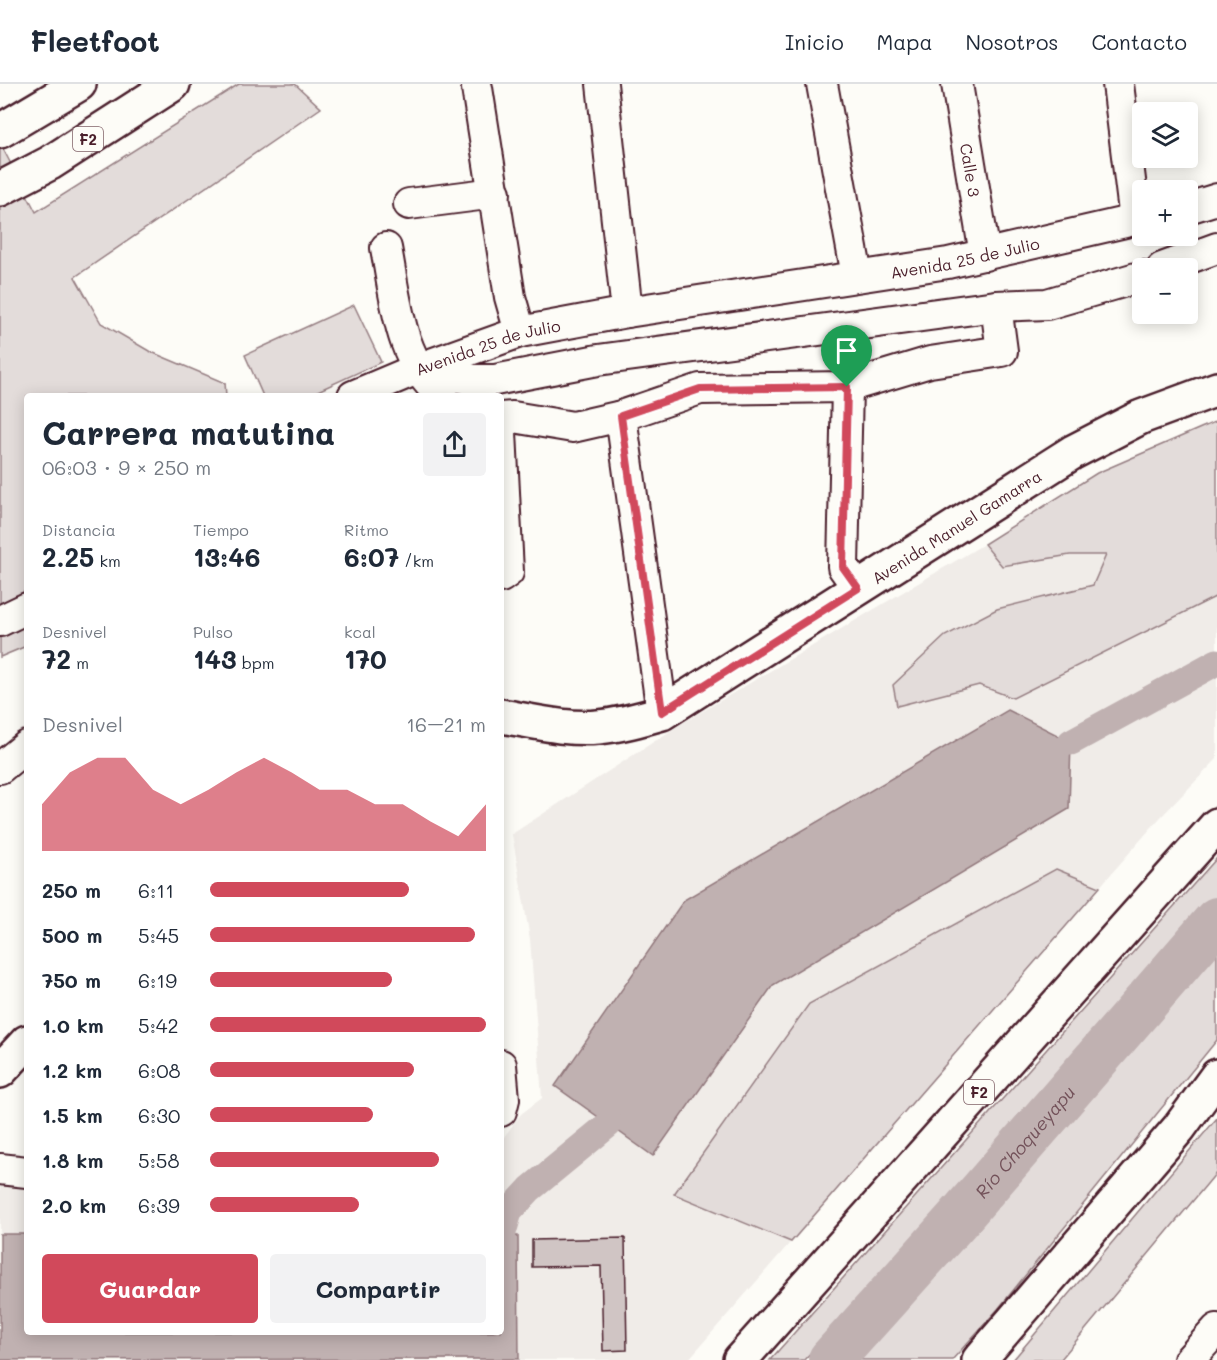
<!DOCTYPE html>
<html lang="es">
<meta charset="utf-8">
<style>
:root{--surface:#fff;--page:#f2f2f3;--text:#1f2937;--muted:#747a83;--line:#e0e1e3;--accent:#d1495b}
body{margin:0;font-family:Mali,sans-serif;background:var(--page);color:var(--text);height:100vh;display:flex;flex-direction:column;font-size:22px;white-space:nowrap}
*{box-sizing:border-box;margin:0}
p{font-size:20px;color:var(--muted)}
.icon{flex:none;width:33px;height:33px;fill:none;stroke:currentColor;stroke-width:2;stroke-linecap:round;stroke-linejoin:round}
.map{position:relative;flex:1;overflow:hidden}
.details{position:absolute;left:24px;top:309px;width:480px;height:942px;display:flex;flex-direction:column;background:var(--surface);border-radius:6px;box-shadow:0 3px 15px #0003}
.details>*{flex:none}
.tools{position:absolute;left:1132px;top:18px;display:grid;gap:12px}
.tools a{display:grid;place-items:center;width:66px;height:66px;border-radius:6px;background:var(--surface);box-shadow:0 3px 15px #0003;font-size:30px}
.pin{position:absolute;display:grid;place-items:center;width:51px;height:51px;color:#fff;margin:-62px -26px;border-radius:50% 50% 50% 0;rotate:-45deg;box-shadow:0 0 6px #0007}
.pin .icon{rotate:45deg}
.round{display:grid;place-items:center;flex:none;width:63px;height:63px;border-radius:6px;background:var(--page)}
.summary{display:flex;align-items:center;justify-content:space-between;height:102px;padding:0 18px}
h1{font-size:33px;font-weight:700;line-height:45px}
.stats{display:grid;grid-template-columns:repeat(3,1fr);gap:9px;height:102px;padding:6px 18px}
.stats div{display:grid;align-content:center}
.stats b{font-size:26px;font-weight:700}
.stats small{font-size:16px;font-weight:400}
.stats p{font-size:16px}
.chart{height:168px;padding:12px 18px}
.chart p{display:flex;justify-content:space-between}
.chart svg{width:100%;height:108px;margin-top:6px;fill:var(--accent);opacity:.7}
.action{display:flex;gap:12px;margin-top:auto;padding:12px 18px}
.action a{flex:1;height:69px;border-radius:6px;background:var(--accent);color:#fff;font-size:24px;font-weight:700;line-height:69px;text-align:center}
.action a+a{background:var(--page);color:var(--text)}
ul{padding:0 18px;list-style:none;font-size:20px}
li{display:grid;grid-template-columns:96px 72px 1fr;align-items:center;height:45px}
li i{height:15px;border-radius:8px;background:var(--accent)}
header{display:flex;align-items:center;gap:36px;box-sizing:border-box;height:84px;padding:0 30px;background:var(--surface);border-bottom:2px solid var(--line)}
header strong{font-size:28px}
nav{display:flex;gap:33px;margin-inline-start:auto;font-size:21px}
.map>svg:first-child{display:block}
.built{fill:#f0ece8}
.green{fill:#e3dcda;stroke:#967e82;stroke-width:1.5}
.water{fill:#c0b1b1;stroke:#91777b;stroke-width:1.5}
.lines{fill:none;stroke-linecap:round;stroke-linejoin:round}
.canal{stroke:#c0b1b1;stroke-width:27}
.river{stroke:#c0b1b1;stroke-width:46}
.building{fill:#d0c5c4;stroke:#4a1f2b;stroke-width:1.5}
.minor-casing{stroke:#4a1f2b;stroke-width:34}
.major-casing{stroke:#4a1f2b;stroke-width:38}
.highway-casing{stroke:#4a1f2b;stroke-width:38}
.minor{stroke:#fdfcf7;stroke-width:30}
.major{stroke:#fdfcf7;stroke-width:33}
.highway{stroke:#fdfcf7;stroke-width:33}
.route-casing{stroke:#fff;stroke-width:12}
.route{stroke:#d1495b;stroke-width:8}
.labels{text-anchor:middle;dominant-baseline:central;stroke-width:4.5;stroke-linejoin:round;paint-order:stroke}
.shield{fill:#fdfcf7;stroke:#806168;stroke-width:1.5}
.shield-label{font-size:15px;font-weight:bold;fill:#4a1f2b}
.street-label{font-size:16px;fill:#4a1f2b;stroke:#fdfcf7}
.water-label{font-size:18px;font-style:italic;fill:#73525a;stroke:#fdfcf7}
</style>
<header>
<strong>Fleetfoot</strong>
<nav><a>Inicio</a><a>Mapa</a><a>Nosotros</a><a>Contacto</a></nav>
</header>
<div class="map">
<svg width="1217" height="1276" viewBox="0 0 1217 1276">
<rect width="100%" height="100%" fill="#fdfcf7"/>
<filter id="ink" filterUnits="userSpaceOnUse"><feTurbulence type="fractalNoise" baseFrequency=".0167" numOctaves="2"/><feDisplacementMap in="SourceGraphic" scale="12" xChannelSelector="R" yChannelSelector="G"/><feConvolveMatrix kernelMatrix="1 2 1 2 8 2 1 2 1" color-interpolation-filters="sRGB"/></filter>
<g filter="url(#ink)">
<polygon class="built" points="1217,337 1217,675 1158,736 688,1276 0,1276 0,1097 27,1100 27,1248 501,1248 501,1057 521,1030 542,1014 530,855 512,750 681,640 984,460 1097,389"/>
<g class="green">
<polygon points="239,0 295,0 321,24 75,193 101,239 149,267 225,299 226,312 27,312 27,568 24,563 0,573 0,59 36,128"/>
<polygon points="354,221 381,278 307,312 263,312 245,271"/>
<polygon points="1217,337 1217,512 1013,614 979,601 897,622 893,601 945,552 997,525 1093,501 1106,471 1070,471 1002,482 984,460 1097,389"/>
<polygon points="1217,774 1217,818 804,1276 770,1276"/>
<polygon points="1056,785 1100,803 791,1158 674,1110 809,920"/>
<polygon points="1217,864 1217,956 998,1225 952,1276 849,1276"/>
<polygon points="1217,1034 1217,1088 1061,1275 1013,1276"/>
</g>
<g class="water">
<polygon points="1008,626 1071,658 1069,725 773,901 653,1072 555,1002 684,816"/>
<polygon points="0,1150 27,1150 27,1248 501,1248 501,1152 518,1152 519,1275 0,1276"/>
</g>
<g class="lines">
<g class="canal">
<polyline points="1071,658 1217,578"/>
<polyline points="502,1152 509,1128 530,1105 609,1040"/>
</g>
<path class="river" id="s1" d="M831,1276L956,1137L1217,836"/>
</g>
<polygon class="building" points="625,1154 627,1266 603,1267 601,1182 532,1183 532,1156"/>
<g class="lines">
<defs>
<g id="minor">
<polyline points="602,0 627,228"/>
<polyline points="822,0 857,192"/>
<path id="s2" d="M957,0L985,171"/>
<polyline points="1118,0 1135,136"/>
<polyline points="477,4 510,213 520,248"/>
<polyline points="409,120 495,109"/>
<polyline points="1188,124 1217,115"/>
<path d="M386,164C396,216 399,276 442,312"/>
<polyline points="1162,184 1217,164"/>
<polyline points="419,285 474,296 495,296 598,276 996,222 1047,220 1143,192"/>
<polyline points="847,303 843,483 858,504"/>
<path id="s3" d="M353,312L417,285L520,248L627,228L948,179L1143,134"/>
<polyline points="621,332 662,629"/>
<polyline points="501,334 513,333 573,343 621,332 700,305 847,303 930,278 1002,267 996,222"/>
<polyline points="501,348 508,488 501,493"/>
<polyline points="0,537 27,524"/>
<polyline points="0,684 27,662"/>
<polyline points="501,981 504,1015 501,1027"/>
<polyline points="0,1085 27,1088"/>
<polyline points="1189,1276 1217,1245"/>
</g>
<g id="major">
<path id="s4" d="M501,632C532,637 566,646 598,643C620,641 641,635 662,629L1073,368L1141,333L1217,305"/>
<polyline points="0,987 27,958"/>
</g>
<g id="highway">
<polyline points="0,47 79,0"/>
<polyline points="0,105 50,79 173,0"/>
<polyline points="740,1276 1217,741"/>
<polyline points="979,1276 1179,1044 1217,992"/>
</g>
</defs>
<use href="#minor" class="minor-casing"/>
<use href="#major" class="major-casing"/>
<use href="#highway" class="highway-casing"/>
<use href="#minor" class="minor"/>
<use href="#major" class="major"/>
<use href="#highway" class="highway"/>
</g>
</g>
<g class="lines" filter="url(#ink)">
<defs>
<polygon id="route" points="847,303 843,483 858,504 662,628 621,332 700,305"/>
</defs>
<use href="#route" class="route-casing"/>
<use href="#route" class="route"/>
</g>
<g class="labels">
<g class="shield">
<rect x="73" y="43" width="30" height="24" rx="4.5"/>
<rect x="964" y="996" width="30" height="24" rx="4.5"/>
</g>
<g class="shield-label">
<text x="88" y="55">F2</text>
<text x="979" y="1008">F2</text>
</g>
<g class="street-label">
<text stroke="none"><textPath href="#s2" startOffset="87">Calle 3</textPath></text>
<text stroke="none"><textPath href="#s3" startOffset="630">Avenida 25 de Julio</textPath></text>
<text stroke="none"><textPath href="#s3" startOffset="144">Avenida 25 de Julio</textPath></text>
<text stroke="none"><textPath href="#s4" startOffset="512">Avenida Manuel Gamarra</textPath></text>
</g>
<g class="water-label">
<text stroke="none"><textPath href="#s1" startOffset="292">Río Choqueyapu</textPath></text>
</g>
</g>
</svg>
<div class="tools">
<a><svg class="icon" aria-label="layers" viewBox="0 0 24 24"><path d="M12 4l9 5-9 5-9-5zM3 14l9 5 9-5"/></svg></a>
<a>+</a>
<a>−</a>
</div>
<div class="pin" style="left:847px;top:303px;background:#1e9e55"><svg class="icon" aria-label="arrive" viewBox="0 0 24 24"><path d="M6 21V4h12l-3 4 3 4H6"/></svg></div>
<section class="details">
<div class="summary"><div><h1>Carrera matutina</h1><p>06:03 · 9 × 250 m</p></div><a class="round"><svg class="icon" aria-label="share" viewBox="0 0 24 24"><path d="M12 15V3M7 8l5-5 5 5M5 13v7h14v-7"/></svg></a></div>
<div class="stats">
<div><p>Distancia</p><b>2.25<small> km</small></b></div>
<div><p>Tiempo</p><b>13:46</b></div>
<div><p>Ritmo</p><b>6:07<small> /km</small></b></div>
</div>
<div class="stats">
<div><p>Desnivel</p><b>72<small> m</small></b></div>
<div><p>Pulso</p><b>143<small> bpm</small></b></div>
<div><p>kcal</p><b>170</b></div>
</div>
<div class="chart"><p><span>Desnivel</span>16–21 m</p>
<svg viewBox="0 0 160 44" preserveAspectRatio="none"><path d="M0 44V25L10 12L20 6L30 6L40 19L50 25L60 19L70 12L80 6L90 12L100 19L110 19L120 25L130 25L140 32L150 38L160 25V44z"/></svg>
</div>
<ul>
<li><b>250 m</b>6:11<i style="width:72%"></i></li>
<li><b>500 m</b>5:45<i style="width:96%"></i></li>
<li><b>750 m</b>6:19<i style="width:66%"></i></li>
<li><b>1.0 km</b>5:42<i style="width:100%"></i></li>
<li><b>1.2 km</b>6:08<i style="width:74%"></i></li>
<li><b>1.5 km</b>6:30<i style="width:59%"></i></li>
<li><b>1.8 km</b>5:58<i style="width:83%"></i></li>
<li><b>2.0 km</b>6:39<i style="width:54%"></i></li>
</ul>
<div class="action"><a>Guardar</a><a>Compartir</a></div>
</section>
</div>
